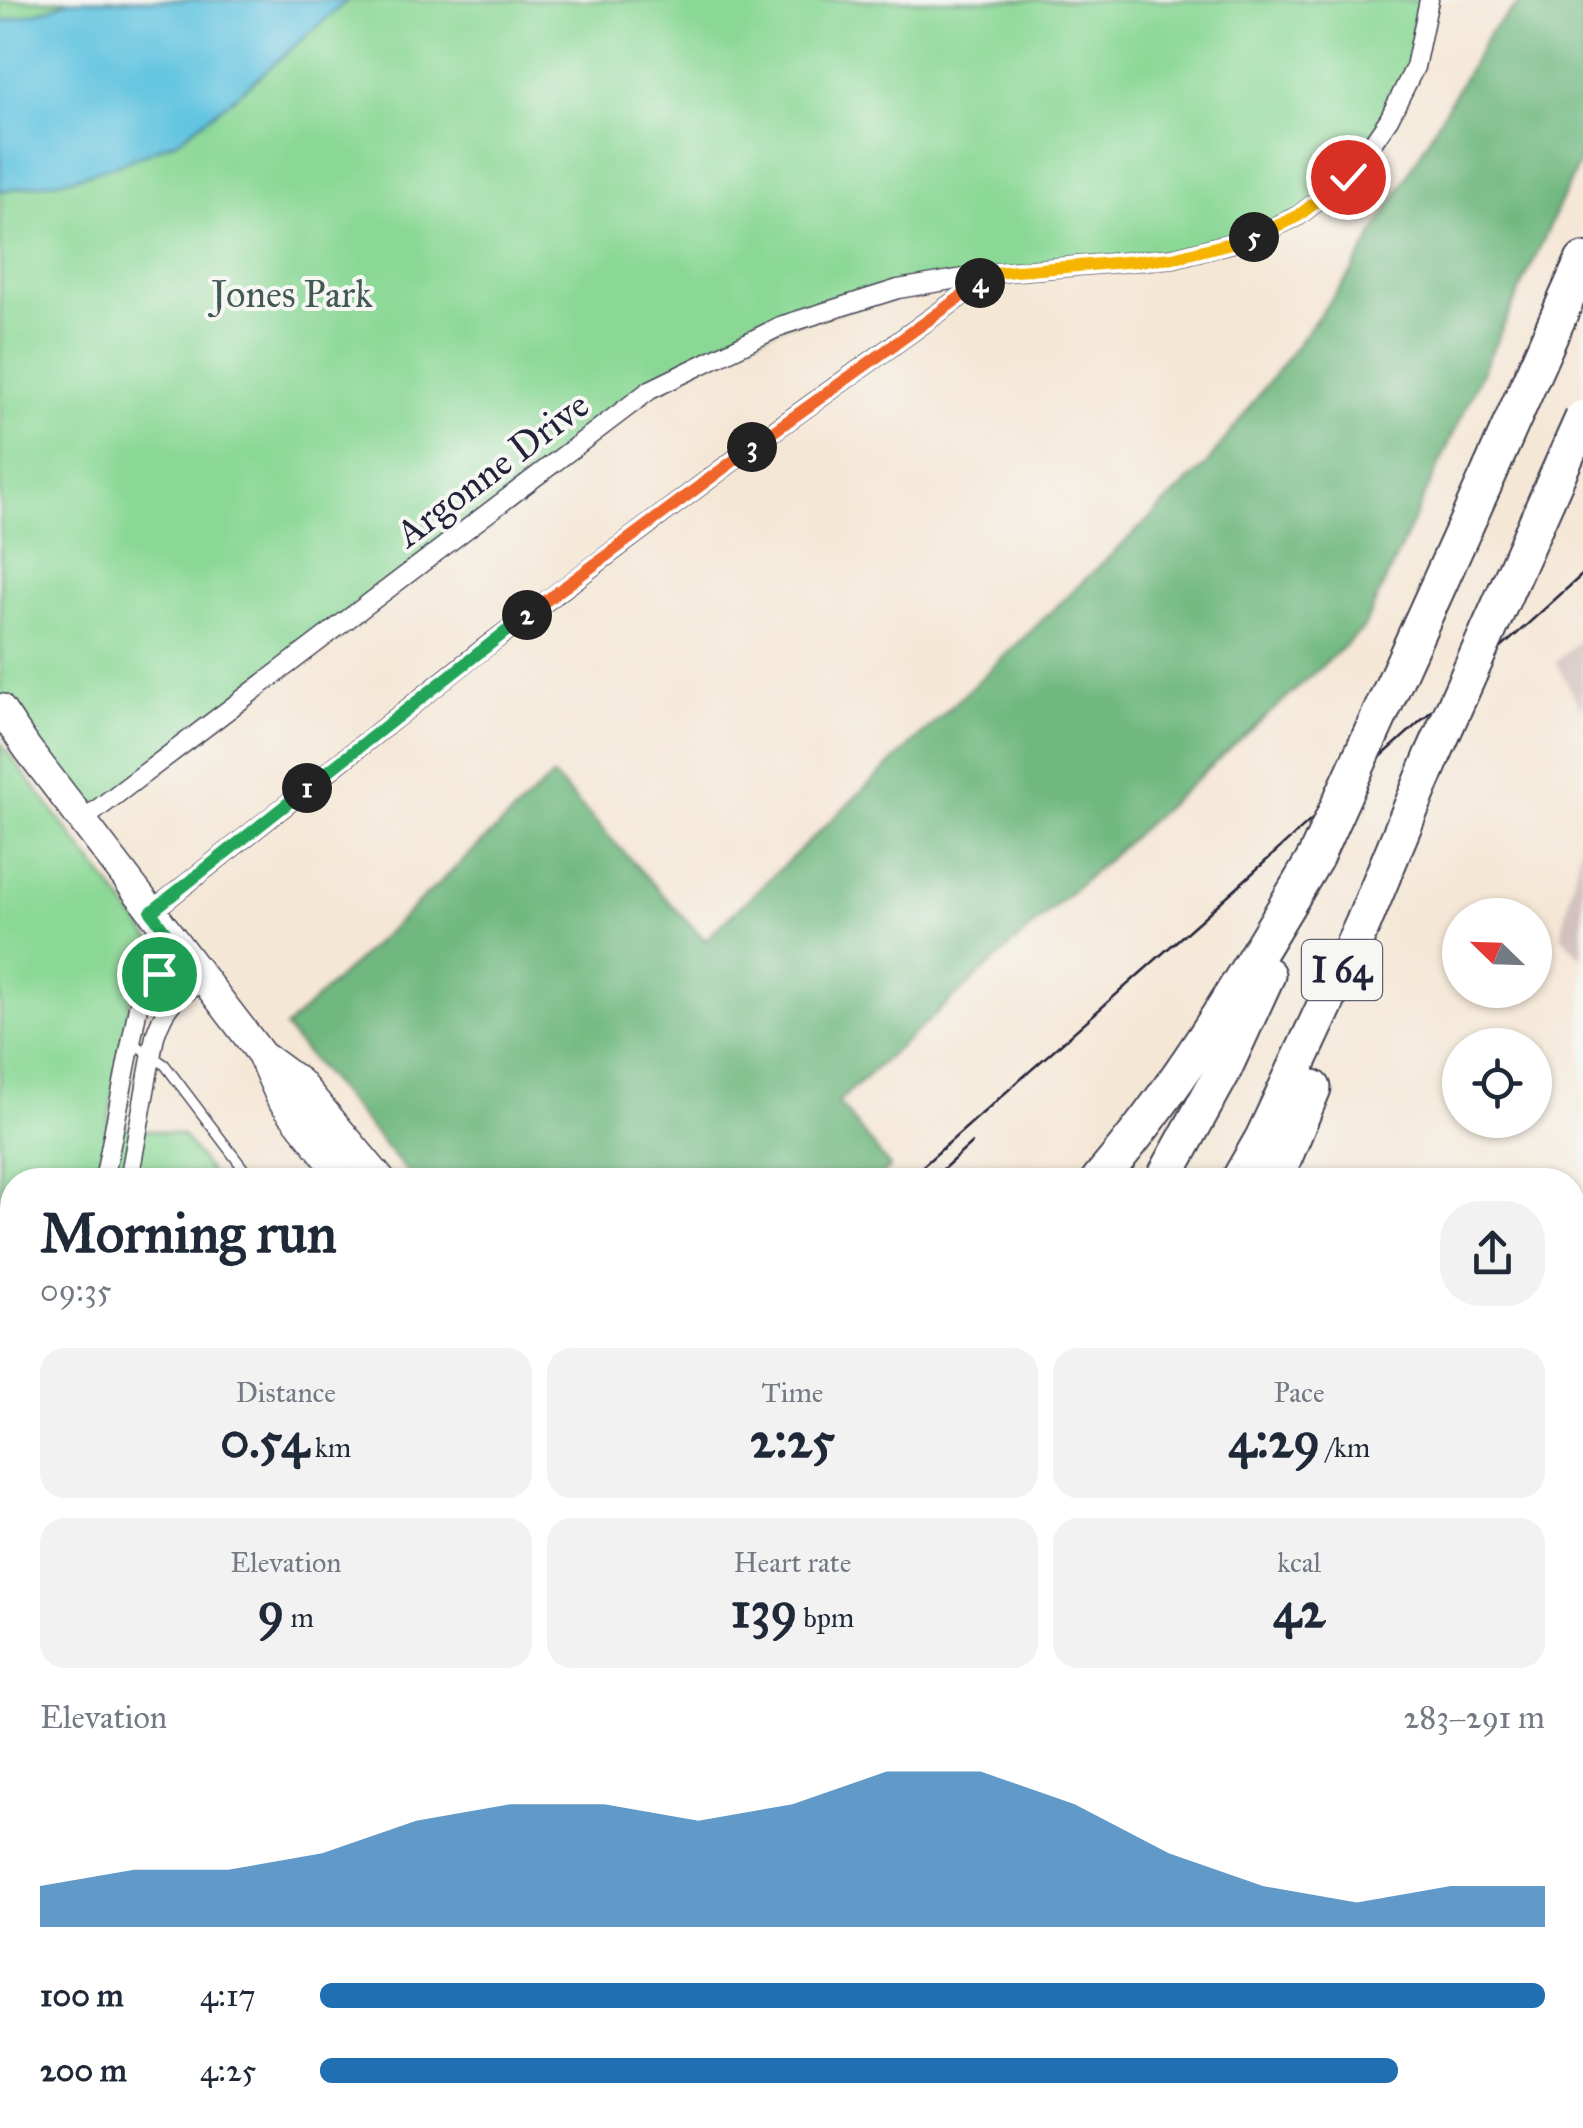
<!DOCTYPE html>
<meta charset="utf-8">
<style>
:root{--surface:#fff;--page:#f2f2f3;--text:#1f2937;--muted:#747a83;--accent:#1f6fb2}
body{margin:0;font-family:"IM FELL Great Primer",serif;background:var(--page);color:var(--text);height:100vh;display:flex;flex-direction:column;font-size:38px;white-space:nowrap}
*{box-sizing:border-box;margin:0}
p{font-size:32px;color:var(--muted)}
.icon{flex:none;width:55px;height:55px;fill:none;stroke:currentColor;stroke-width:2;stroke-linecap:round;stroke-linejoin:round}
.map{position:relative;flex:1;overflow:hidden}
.details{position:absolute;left:0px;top:1168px;width:1585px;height:962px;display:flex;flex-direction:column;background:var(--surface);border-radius:40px 40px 0 0;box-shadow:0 2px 8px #0004}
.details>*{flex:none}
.needle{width:65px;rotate:293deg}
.tools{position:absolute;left:1442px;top:898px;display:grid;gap:20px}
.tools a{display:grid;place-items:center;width:110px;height:110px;border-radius:50%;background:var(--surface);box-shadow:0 2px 8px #0004;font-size:50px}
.pin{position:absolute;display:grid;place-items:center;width:85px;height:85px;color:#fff;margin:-42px;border:5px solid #fff;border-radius:50%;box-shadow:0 2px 10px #0007}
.km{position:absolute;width:50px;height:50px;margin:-25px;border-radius:50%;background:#222;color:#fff;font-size:28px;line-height:50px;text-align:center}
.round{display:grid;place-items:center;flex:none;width:105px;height:105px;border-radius:40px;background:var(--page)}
.overview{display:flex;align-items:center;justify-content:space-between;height:170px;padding:0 40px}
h1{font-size:55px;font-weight:800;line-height:75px}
.figures{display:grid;grid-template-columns:repeat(3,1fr);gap:15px;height:170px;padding:10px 40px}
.figures div{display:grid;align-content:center;border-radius:25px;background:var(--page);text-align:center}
.figures b{font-size:50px;font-weight:800}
.figures small{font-size:28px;font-weight:400}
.figures p{font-size:28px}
.chart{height:280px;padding:20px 40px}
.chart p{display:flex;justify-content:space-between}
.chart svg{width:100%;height:180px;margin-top:10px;fill:var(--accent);opacity:.7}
ul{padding:0 40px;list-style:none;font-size:32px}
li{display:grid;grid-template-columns:160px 120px 1fr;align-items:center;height:75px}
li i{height:25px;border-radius:12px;background:var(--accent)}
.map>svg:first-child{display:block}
.industrial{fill:#d1bfbd}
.green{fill:#8bd896;stroke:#567d68;stroke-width:2.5}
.forest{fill:#70b87f;stroke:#496d5d;stroke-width:2.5}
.water{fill:#62c4e0;stroke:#42738e;stroke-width:2.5}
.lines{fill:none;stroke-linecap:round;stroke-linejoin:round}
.service-casing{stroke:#424052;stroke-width:12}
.minor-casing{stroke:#424052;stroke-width:21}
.secondary-casing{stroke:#424052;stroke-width:31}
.motorway-casing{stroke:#424052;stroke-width:39}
.service{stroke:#fff;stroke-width:9}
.minor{stroke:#fff;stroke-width:18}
.secondary{stroke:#fff;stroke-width:28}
.motorway{stroke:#fff;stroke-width:35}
.tram{stroke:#22223b;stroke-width:2.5}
.motorway-bridge-casing{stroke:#424052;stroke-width:39;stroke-linecap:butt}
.motorway-bridge{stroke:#fff;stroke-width:35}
.split-1-casing{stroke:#fff;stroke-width:20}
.split-2-casing{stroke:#fff;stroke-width:20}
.split-3-casing{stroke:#fff;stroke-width:20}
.split-4-casing{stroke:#fff;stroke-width:20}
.split-5-casing{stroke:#fff;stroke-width:20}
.split-6-casing{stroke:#fff;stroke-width:20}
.split-1{stroke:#22a559;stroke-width:12}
.split-2{stroke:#22a559;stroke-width:12}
.split-3{stroke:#f0652b;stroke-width:12}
.split-4{stroke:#f0652b;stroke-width:12}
.split-5{stroke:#f5b400;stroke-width:12}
.split-6{stroke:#f5b400;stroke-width:12}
.labels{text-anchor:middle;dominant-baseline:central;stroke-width:8;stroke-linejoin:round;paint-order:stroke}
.shield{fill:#f6f6f2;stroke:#626272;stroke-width:2.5}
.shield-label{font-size:35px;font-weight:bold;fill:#22223b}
.park-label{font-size:38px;fill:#425956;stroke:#f6f6f2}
.street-label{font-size:38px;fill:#22223b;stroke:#f6f6f2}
</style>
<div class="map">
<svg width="1583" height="2128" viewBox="0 0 1583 2128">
<rect width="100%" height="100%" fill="#f6f6f2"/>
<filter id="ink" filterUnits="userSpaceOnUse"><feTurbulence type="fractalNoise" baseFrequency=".01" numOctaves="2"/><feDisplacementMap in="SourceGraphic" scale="20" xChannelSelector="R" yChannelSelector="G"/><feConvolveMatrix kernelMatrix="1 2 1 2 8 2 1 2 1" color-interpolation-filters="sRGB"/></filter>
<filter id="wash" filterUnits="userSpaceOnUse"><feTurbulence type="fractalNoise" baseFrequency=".0048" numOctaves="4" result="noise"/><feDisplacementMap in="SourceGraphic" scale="40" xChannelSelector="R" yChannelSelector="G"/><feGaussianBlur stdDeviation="2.25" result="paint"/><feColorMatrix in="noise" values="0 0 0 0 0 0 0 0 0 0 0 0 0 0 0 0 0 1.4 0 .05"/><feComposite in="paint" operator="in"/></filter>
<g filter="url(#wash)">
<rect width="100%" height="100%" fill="#f5e7d6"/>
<g class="industrial">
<polygon points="1583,637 1583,713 1556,662"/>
<polygon points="1583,832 1583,959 1561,936"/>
</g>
<g class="green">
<polygon points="0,0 1429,0 1415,67 1349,177 1298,216 1173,258 994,273 783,325 650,390 83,820 0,698"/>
<path d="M0,742L157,947C156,969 139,980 131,999L108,1124L182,1135L216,1180H12V1816L0,1827Z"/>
</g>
<g class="forest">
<polygon points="1523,0 1583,0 1583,154 1363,629 838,1102 890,1167 875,1180 414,1180 285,1028 553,776 705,940 1206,465 1352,272 1490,32"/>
<polygon points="12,1759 12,1967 0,1979 0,1770"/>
<polygon points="12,2031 12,2118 274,2118 266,2128 0,2128 0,2042"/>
</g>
<polygon class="water" points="70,0 348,0 240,93 179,140 117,165 70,179 0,191 0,22 48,9"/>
</g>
<g filter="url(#ink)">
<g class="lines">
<defs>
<g id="service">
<polyline points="132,1042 165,1065 252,1180"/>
<polyline points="0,1602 12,1591"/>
<polyline points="1572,1729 1583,1720"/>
<polyline points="1572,1777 1576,1778 1583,1774"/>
<polyline points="998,2118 1007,2128"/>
<polyline points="928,2128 940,2118"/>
</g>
<g id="minor">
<polyline points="83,820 650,390 783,325 898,289 994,273 1173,258 1251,238 1298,216 1349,177 1389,119 1415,67 1429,0"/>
<polyline points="151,912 483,649 757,443 991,275"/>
<polyline points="104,1180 138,1007 146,989 182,954"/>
<path d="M129,1180L155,1036C166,1003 174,999 203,981"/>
<polyline points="1572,2100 1583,2112"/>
<polyline points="803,2118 813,2128"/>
<polyline points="1555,2128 1566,2118"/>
</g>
<g id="secondary">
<polyline points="0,708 27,748 261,1054 281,1099 345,1180"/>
<polyline points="266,1058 299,1082 381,1180"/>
<polyline points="1572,1331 1583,1321"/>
<polyline points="1572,1364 1583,1354"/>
<polyline points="1184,2118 1194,2128"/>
<polyline points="688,2128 700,2118"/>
<polyline points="727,2128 739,2118"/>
</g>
<g id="motorway">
<polyline points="1491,469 1583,261"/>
<path d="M1099,1180C1184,1081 1248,970 1315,858"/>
<polyline points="1163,1180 1222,1073 1267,975"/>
<polyline points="1239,1180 1263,1138 1362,926 1433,755"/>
<polyline points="1275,1180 1313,1088"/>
<polyline points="346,2128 350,2118"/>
<polyline points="395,2128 404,2118"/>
<polyline points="481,2128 490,2118"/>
<polyline points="1235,2128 1247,2118"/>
</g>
</defs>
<use href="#service" class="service-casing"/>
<use href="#minor" class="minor-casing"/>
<use href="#secondary" class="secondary-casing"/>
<use href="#motorway" class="motorway-casing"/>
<use href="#service" class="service"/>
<use href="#minor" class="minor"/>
<use href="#secondary" class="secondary"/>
<use href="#motorway" class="motorway"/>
<g class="tram">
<polyline points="907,1180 1215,907 1583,574"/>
<polyline points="931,1180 972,1143"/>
<polyline points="0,1995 12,1984"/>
<polyline points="0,2021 12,2009"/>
</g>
<defs>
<g id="motorway-bridge">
<polyline points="1433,755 1583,418"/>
<polyline points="1315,858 1491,469"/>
</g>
</defs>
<use href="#motorway-bridge" class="motorway-bridge-casing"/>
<use href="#motorway-bridge" class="motorway-bridge"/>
</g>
</g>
<g class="lines" filter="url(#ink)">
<defs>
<polyline id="split-1" points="159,974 182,954 151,912 307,788"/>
<polyline id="split-2" points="307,788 527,615"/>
<polyline id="split-3" points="527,615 752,447"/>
<polyline id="split-4" points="752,447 980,283"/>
<polyline id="split-5" points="980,283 994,273 1173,258 1254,237"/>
<polyline id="split-6" points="1254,237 1298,216 1348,177"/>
</defs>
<use href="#split-1" class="split-1-casing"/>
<use href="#split-2" class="split-2-casing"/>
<use href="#split-3" class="split-3-casing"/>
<use href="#split-4" class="split-4-casing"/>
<use href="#split-5" class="split-5-casing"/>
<use href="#split-6" class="split-6-casing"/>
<use href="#split-1" class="split-1"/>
<use href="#split-2" class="split-2"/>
<use href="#split-3" class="split-3"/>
<use href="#split-4" class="split-4"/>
<use href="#split-5" class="split-5"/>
<use href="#split-6" class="split-6"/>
</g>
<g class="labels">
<rect class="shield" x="1302" y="940" width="80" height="60" rx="8"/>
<g class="shield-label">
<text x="1342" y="970">I 64</text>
</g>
<g class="park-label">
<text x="292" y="294">Jones Park</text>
</g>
<g class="street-label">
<text transform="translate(492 469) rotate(-37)">Argonne Drive</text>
</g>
</g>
</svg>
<div class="tools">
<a><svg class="needle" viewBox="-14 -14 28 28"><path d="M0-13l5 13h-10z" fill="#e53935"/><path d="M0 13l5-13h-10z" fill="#747a83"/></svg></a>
<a><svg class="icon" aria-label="locate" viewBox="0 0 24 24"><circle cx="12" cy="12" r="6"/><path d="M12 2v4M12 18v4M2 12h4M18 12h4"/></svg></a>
</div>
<div class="pin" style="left:159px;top:974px;background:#1e9e55"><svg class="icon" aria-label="arrive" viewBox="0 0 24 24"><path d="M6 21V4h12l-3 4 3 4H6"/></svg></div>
<div class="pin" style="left:1348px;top:177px;background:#d93025"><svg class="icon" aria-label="check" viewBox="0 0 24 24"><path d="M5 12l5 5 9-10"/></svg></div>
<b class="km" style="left:307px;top:788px">1</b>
<b class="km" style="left:527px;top:615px">2</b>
<b class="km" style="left:752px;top:447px">3</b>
<b class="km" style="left:980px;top:283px">4</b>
<b class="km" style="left:1254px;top:237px">5</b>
<section class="details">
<div class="overview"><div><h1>Morning run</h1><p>09:35</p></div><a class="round"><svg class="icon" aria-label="share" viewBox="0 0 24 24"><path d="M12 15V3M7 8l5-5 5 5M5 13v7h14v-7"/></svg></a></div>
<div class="figures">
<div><p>Distance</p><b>0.54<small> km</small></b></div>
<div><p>Time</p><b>2:25</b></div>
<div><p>Pace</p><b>4:29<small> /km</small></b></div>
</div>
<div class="figures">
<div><p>Elevation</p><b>9<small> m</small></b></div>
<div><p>Heart rate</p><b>139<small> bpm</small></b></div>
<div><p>kcal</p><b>42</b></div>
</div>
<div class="chart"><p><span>Elevation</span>283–291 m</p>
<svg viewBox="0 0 160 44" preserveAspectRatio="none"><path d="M0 44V34L10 30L20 30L30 26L40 18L50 14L60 14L70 18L80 14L90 6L100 6L110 14L120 26L130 34L140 38L150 34L160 34V44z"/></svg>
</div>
<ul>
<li><b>100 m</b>4:17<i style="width:100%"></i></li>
<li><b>200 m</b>4:25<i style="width:88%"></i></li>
</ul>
</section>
</div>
